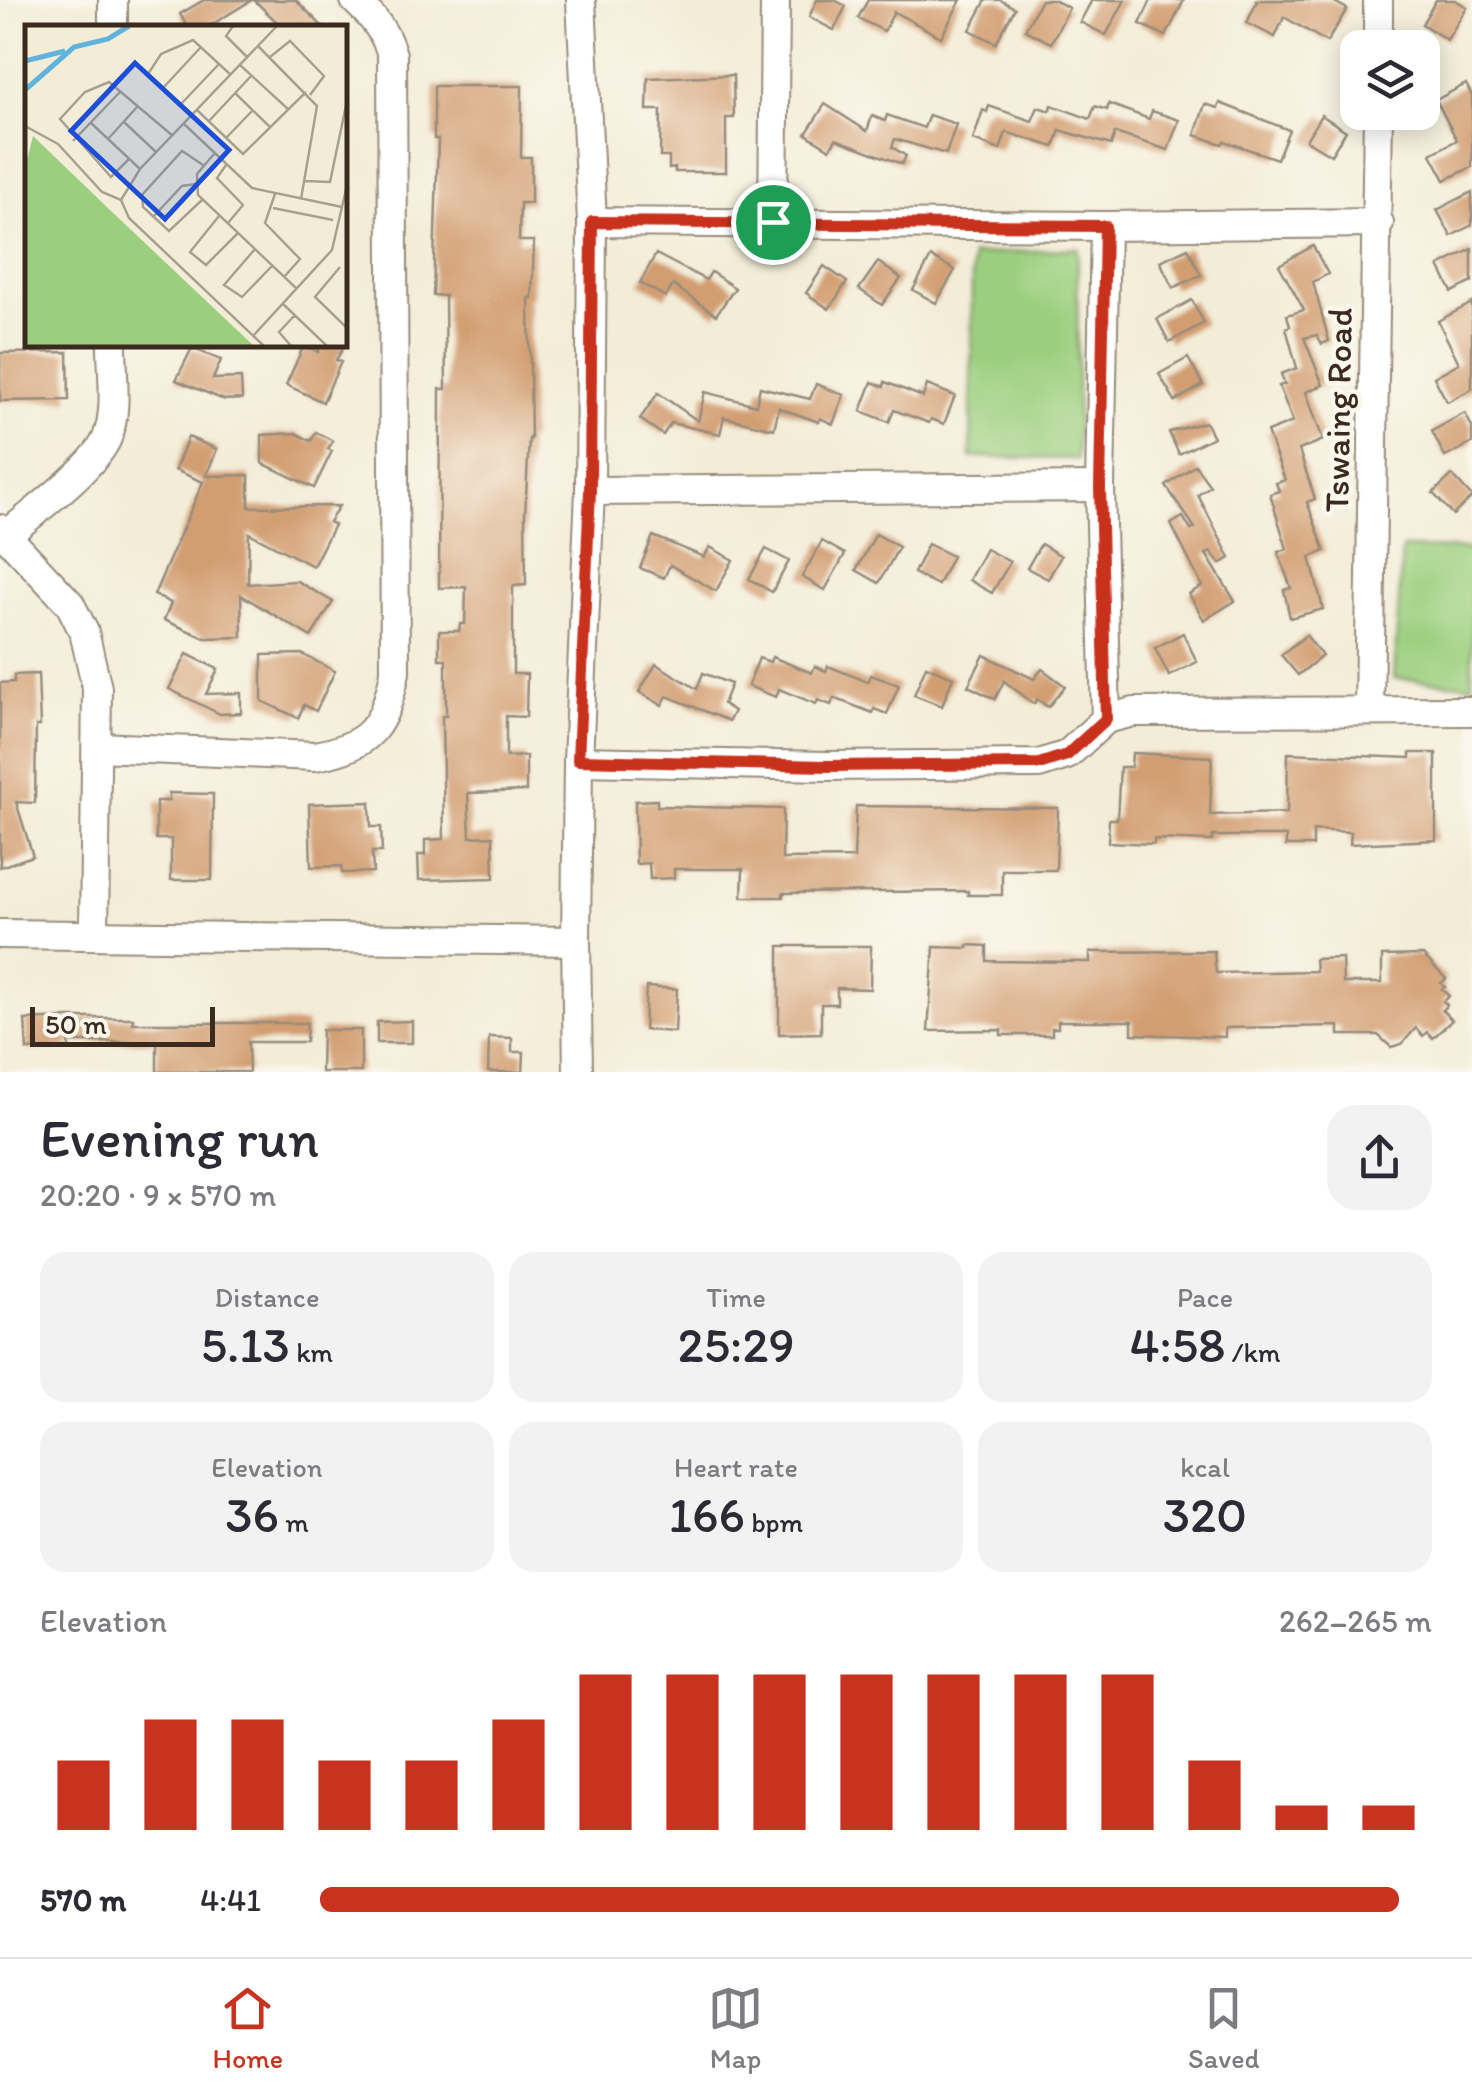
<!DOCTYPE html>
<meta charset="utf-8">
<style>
:root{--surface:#fff;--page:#f2f2f3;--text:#2b2b33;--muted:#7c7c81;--line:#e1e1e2;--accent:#c8321e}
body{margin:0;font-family:Itim,sans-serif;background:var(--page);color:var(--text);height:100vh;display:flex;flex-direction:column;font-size:38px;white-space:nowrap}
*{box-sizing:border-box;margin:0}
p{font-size:32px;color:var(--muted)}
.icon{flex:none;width:55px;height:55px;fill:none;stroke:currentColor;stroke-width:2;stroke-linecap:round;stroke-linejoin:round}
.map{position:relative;height:1072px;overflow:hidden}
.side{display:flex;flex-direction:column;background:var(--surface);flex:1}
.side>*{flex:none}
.buttons{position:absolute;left:1340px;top:30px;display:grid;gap:20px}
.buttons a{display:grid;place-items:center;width:100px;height:100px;border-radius:20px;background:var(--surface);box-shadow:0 5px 25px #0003;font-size:50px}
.scale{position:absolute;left:30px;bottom:25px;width:185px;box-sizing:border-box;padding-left:10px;border:5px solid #3b2a1e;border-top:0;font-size:28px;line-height:35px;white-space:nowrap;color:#3b2a1e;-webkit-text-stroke:8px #fbf7ec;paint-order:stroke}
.pin{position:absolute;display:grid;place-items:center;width:85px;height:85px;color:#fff;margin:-42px;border:5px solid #fff;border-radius:50%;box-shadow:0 2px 10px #0007}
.round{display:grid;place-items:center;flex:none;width:105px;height:105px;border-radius:30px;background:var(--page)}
.head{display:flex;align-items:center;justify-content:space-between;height:170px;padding:0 40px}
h1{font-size:55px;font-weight:600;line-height:75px}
.figures{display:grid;grid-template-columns:repeat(3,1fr);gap:15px;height:170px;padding:10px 40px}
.figures div{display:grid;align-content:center;border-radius:25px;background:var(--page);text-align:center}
.figures b{font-size:50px;font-weight:600}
.figures small{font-size:28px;font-weight:400}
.figures p{font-size:28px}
.chart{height:280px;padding:20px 40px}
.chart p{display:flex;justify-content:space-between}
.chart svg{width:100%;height:180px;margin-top:10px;stroke:var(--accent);stroke-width:6}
ul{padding:0 40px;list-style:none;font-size:32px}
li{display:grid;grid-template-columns:160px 120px 1fr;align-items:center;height:75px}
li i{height:25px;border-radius:12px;background:var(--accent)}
.tab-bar{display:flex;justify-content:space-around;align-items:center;height:140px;border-top:2px solid var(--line);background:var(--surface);font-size:28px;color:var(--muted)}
.tab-bar a{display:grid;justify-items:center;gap:5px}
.tab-bar .active{color:var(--accent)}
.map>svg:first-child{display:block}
.green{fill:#9bcf7f;stroke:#6b7c4e;stroke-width:2.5}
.building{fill:#d29d71}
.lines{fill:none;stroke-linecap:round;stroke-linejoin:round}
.minor-casing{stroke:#978c7b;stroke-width:32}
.minor{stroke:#fff;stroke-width:28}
.route-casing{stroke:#fff;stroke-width:20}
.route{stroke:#c8321e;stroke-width:12}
.labels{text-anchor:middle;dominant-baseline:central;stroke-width:9;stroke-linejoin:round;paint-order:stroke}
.street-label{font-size:35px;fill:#3b2a1e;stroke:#fbf7ec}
.inset-river{fill:none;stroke:#60b3dc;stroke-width:5}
.inset-road{fill:none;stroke:#a99f8e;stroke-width:2.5}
.view{fill:#1d4ed8;fill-opacity:0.15;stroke:#1d4ed8;stroke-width:5}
.inset-edge{fill:none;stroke:#3b2a1e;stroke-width:5}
</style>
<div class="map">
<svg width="1472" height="1072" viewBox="0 0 1472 1072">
<rect width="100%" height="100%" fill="#fbf7ec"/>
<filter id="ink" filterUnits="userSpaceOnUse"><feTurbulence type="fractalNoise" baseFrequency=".01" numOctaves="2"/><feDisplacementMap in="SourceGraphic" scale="20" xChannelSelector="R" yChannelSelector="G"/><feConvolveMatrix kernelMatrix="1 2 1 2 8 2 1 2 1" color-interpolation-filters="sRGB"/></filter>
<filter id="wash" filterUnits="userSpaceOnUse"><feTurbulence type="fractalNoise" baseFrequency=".0048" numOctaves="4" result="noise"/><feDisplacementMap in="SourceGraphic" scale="40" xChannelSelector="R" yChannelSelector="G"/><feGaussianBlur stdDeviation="2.25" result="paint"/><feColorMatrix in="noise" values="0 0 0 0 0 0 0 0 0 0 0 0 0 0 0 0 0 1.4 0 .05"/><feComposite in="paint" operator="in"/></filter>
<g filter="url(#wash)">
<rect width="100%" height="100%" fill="#f3edd8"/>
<g class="green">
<polygon points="1078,248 1077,459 971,457 972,255"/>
<polygon points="1402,548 1472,549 1472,685 1394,678"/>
</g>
<g id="blocks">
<g class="building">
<polygon points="204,0 252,0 206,28 188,28 180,14"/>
<polygon points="254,0 296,0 324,28 283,28"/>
<polygon points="817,0 834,0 846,6 834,30 809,17"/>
<polygon points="868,0 961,0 941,37 894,12 884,31 858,18"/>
<polygon points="986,0 1000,0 1015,8 996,43 970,30"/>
<polygon points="1041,0 1054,0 1069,8 1051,43 1025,30"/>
<polygon points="1092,0 1125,0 1106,35 1080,22"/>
<polygon points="1151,0 1184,0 1166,36 1140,24"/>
<polygon points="1255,0 1331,0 1347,9 1327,42 1284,17 1275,37 1247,23 1257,1"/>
<polygon points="1436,0 1455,0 1467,7 1447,40 1422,24"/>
<polygon points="733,75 734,118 726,118 726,172 675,172 675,168 669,169 669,157 660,157 661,110 647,110 648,78"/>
<polygon points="1466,84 1472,96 1472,167 1445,180 1431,154 1457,140 1436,100"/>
<polygon points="434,86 522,86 521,157 531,157 531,203 520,203 519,241 534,241 532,298 529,298 531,439 529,439 525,515 526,585 513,586 513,674 527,674 526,717 506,716 506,757 526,756 526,791 468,793 470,837 493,836 494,878 419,880 418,855 425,855 425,840 444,839 442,716 446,716 446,659 439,659 439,631 459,631 460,624 465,624 466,587 439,588 440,389 446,389 445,296 433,295 438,139 434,139"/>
<polygon points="1220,103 1289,130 1277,159 1224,141 1222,144 1195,135 1205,104 1218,108"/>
<polygon points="825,104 867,131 872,116 885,121 887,115 924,128 929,115 956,124 946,154 895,139 892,147 906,156 902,164 836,139 830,149 806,134"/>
<polygon points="1109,104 1149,119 1152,111 1179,120 1168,150 1115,133 1111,145 1060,130 1054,147 1006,132 1000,150 973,140 983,110 987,112 989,106 1032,121 1038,107 1050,111 1052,105 1090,119 1095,106 1107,110"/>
<polygon points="1321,115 1346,131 1331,155 1306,140"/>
<polygon points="1472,192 1472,225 1451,236 1437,210"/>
<polygon points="1313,246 1328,274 1313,282 1329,341 1322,344 1317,335 1304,338 1323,385 1306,392 1323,440 1299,450 1315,499 1307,502 1325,551 1310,557 1323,609 1290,618 1284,590 1291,588 1278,552 1287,549 1270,494 1279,491 1276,483 1285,480 1267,432 1293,422 1279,386 1285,384 1281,374 1297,368 1286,328 1290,326 1287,315 1304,310 1279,265"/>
<polygon points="1188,248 1201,275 1173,288 1160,261"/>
<polygon points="1472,249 1472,282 1452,292 1439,266"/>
<polygon points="656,254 706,280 711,272 735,288 716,315 673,285 666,297 640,283"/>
<polygon points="931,257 955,270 936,303 913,290"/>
<polygon points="878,262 901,278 882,305 859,289"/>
<polygon points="824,266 847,282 829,309 806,293"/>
<polygon points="1192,300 1204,323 1169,342 1157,319"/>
<polygon points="1472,303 1472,389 1447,402 1434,377 1459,363 1438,321"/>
<polygon points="304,345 318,352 321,345 345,345 336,360 341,362 323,402 286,385"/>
<polygon points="192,348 221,360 213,379 241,378 242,399 224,400 176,380"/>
<polygon points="68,352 69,400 0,401 0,353"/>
<polygon points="1188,358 1203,385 1175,401 1159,374"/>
<polygon points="872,382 884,387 885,382 923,397 927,385 955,396 944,424 931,419 929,423 894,410 889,422 861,411"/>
<polygon points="816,384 844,395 833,424 820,418 819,422 779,408 774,429 724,417 720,434 671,423 663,435 640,419 658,393 698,421 705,392 756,405 760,387 810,399"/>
<polygon points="1465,413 1472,427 1472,443 1445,457 1432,431"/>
<polygon points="1205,422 1213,437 1179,454 1169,432"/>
<polygon points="316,432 333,441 328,449 332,451 314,488 262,463 262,435 296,433 311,441"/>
<polygon points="188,437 217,449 206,476 249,475 249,507 339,506 329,522 334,525 313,566 249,533 248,584 297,581 333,602 311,637 241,595 242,637 205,638 164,620 171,603 154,595 203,482 175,470"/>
<polygon points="1195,465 1210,486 1198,495 1230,558 1220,564 1211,552 1206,554 1235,601 1204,620 1189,594 1202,586 1171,524 1183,517 1191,530 1195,528 1166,486"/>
<polygon points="1452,475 1472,497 1453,515 1433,493"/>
<polygon points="876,534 899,547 879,583 856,570"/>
<polygon points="653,536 704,557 710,547 733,560 716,591 670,565 664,578 640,568"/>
<polygon points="822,541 845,554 825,590 802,577"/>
<polygon points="928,544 952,556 938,585 914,573"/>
<polygon points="1041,544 1061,556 1048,579 1027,568"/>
<polygon points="766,549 789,561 772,592 749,579"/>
<polygon points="986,549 1010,562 992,593 969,580"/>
<polygon points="1183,633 1197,662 1169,676 1155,648"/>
<polygon points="1306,635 1322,656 1298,675 1281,655"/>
<polygon points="187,654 218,669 206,694 241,693 241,713 220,714 169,689"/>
<polygon points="302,654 335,671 316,711 304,705 298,718 262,701 262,655"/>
<polygon points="984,655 1034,679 1042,669 1065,686 1048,707 1037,699 1034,704 1004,681 995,699 968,686"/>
<polygon points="772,657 812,673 815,666 826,671 828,666 868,682 871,675 899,685 887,714 874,709 873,713 834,698 831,705 818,700 816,704 779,689 776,697 748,686 759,658 770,662"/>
<polygon points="656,664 697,689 703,673 731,684 723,704 734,711 729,721 667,696 662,705 639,692"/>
<polygon points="926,666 953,677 942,706 914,695"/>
<polygon points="38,674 40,726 36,726 35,803 16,802 33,856 0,867 0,683 14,682 14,675"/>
<polygon points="1132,753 1212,757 1210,815 1287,813 1288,753 1410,758 1410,753 1436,753 1436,840 1350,844 1351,832 1313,830 1313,846 1286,846 1286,836 1213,836 1212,841 1154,839 1154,844 1108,842 1109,819 1117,819 1120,767 1131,767"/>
<polygon points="169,793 213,794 212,880 171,880 171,839 156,839 156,801 169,801"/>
<polygon points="657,800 657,806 783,809 782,859 854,858 856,806 1058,808 1056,870 1002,870 1002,895 968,895 968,891 783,893 783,897 742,897 743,869 674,869 674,878 650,879 649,863 636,864 635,801"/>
<polygon points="370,802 371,827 381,827 382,852 372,852 373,872 342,873 341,866 311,867 309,804"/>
<polygon points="968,945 987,946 987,961 1090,962 1090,952 1214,951 1216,973 1316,971 1315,959 1342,958 1343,983 1382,983 1382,956 1423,955 1446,979 1441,983 1445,987 1442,989 1449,996 1443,1001 1447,1005 1442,1010 1452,1020 1433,1038 1427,1032 1423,1036 1416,1028 1402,1044 1391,1047 1378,1035 1339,1035 1339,1026 1225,1028 1225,1037 1132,1034 1132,1021 1058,1021 1058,1028 1052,1028 1052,1035 1001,1035 1001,1030 928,1031 934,947 968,948"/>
<polygon points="779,946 871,946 870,989 837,988 837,1004 821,1004 821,1033 779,1034"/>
<polygon points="646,987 677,989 675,1032 644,1030"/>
<polygon points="68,1018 133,1018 133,1023 307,1023 306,1042 248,1042 249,1072 157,1072 157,1042 69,1042 69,1048 27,1050 25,1020"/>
<polygon points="412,1021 412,1043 377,1043 377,1022"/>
<polygon points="322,1030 361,1030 361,1072 321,1072"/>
<polygon points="489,1037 512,1038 512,1052 524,1052 523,1072 488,1072"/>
</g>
</g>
</g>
<g filter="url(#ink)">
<use href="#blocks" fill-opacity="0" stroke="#978c7b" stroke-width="2.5"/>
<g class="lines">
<defs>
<g id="minor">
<polyline points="1378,0 1378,48"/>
<polyline points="113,28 113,0"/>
<polyline points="592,222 1105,226 1379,223"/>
<polyline points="773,222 775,0"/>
<polyline points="1105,226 1100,487 1106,719"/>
<polyline points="590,491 1100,487"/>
<polyline points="0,529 70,604 84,632 97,688 94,933"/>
<path d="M7,535C32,513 96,466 107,438C118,410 112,374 112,345"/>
<polyline points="1369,710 1378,112"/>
<path d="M97,747L315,756C371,746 384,727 395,672L392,55C385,31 373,17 355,0"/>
<polyline points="578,761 827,766 1039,764 1067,755 1106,719 1134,712 1472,711"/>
<polyline points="0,934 576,941"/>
<polyline points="578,1072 576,941 578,761 590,491 592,222 581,0"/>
</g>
</defs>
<use href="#minor" class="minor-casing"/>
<use href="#minor" class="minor"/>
</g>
</g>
<g class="lines" filter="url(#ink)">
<defs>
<polygon id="route" points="592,222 1105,226 1100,488 1106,719 1067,755 1039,764 827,766 578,760 590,491"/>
</defs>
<use href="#route" class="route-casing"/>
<use href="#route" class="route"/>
</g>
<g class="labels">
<g class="street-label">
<text transform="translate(1338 410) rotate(-89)">Tswaing Road</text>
</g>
</g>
<g transform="translate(25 25)">
<rect width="322" height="322" fill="#f3edd8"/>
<path d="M8,111L85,185L230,322H0V143Z" fill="#9bcf7f"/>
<path class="inset-river" d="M0,36L40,26M0,65L49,22L83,14L104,1"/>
<path class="inset-road" d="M208,1L201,11L222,32M233,21L292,81L276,174M245,32L265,16L299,51L285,70M215,40L263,84M138,63L176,22M210,68L245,102M156,79L194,39M172,85L218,129L281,67M167,91L123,49L136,29L168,15L206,50M184,96L227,50M65,97L115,144M99,97L131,127M159,99L227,163L317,182M0,101L33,119L77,167L96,175M201,113L228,85M83,114L112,82M48,116L95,67M189,129L172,149L173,170L272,264M104,134L86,152L35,94L60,67L84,57L148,111M201,140L192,153L218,180L203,198M280,156L305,157L323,71M250,169L240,198L275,234L259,252M96,175L115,144L252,1M96,175L104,193L240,322M177,175L144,206L118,182L117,170L157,126L178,140M248,183L308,195M194,191L165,227L181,240L213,208M128,192L157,161L171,159M230,224L199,260L217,272L247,241M315,242L290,272L323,304M258,279L303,322M228,311L307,225L323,156M267,322L254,307L270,290"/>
<path class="view" d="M110,38L204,125L140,194L46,106Z"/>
<rect width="322" height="322" class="inset-edge"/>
</g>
</svg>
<div class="buttons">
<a><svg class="icon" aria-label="layers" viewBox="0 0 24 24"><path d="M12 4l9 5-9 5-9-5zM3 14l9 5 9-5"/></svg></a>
</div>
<div class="scale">50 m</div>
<div class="pin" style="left:773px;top:222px;background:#1e9e55"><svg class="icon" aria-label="arrive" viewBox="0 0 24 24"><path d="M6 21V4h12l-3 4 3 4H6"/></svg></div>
</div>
<section class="side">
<div class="head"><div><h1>Evening run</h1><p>20:20 · 9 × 570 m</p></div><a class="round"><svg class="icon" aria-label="share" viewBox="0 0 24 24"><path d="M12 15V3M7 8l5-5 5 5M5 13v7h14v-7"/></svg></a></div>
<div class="figures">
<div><p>Distance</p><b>5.13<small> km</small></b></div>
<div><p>Time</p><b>25:29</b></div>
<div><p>Pace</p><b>4:58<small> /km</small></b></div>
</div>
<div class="figures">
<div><p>Elevation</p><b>36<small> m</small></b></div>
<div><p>Heart rate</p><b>166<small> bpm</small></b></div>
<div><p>kcal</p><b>320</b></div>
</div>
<div class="chart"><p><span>Elevation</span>262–265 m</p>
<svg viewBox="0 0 160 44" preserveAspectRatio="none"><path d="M5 44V27M15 44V17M25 44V17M35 44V27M45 44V27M55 44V17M65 44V6M75 44V6M85 44V6M95 44V6M105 44V6M115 44V6M125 44V6M135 44V27M145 44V38M155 44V38"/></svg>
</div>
<ul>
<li><b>570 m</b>4:41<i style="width:97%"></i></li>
</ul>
</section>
<nav class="tab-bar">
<a class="active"><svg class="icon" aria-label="home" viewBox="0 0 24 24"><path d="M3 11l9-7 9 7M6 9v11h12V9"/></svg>Home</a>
<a><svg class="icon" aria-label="map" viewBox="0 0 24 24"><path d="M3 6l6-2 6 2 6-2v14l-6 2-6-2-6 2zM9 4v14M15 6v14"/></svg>Map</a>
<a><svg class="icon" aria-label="saved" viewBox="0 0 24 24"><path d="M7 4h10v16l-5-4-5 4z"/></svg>Saved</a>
</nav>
